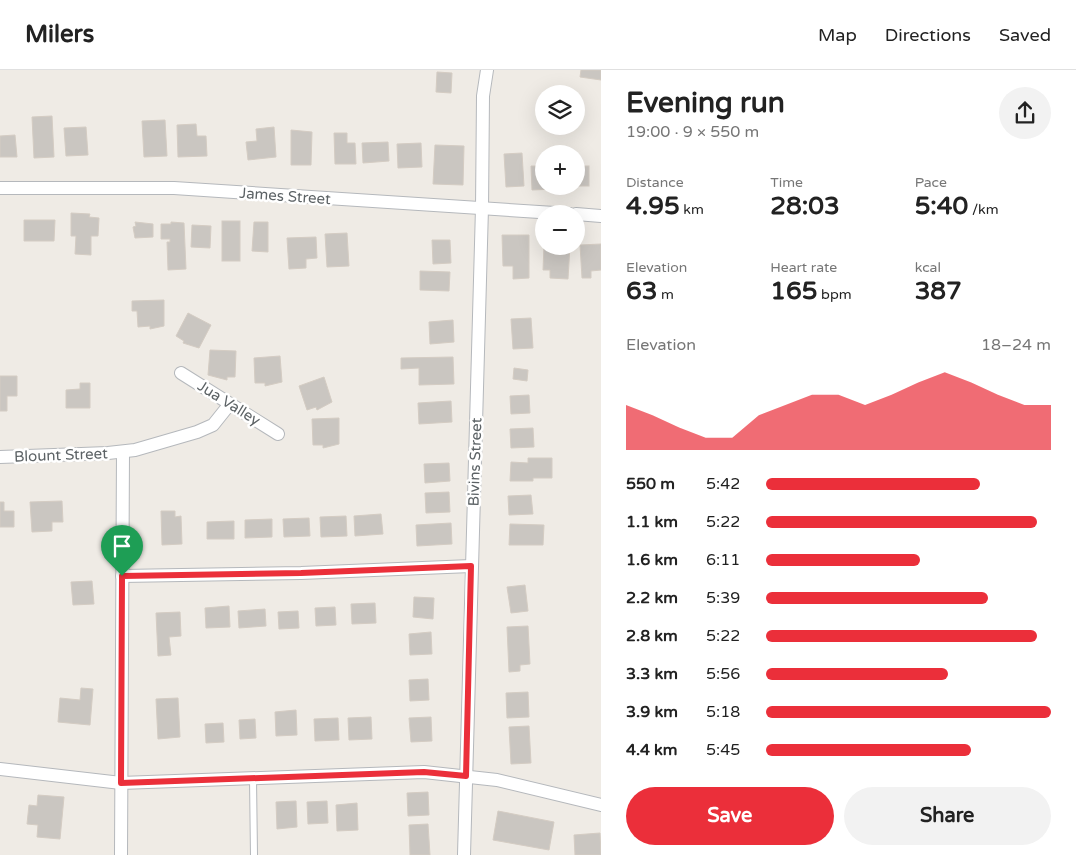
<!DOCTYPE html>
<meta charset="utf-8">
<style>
:root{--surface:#fff;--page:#f2f2f2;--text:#222;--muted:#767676;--line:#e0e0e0;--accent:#eb2f3a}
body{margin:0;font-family:"Varela Round",sans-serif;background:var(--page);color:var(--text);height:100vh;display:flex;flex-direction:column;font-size:19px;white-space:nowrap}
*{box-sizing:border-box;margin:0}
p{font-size:16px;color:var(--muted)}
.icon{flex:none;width:28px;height:28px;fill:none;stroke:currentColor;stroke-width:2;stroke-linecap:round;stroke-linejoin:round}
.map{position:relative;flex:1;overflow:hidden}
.details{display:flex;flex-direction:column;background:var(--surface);width:475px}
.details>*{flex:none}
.fabs{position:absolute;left:535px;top:15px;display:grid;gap:10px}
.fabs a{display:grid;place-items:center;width:50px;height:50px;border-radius:50%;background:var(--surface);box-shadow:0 5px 20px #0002;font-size:25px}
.pin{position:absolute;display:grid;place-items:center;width:42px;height:42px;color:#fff;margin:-51px -21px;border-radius:50% 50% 50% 0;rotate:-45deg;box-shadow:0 0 5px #0007}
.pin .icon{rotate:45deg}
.round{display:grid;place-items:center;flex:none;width:52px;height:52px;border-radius:26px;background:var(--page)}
.head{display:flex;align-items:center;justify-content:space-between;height:85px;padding:0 25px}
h1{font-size:28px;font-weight:800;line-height:38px}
.figures{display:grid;grid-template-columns:repeat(3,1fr);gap:8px;height:85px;padding:5px 25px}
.figures div{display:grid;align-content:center}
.figures b{font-size:25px;font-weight:800}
.figures small{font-size:14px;font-weight:400}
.figures p{font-size:14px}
.chart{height:140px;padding:10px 25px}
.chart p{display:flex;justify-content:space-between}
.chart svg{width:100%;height:90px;margin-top:5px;fill:var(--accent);opacity:.7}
.button{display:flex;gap:10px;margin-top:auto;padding:10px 25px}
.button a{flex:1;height:58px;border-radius:30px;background:var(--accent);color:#fff;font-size:20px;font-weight:800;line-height:58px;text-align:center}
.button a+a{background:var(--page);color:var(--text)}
ul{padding:0 25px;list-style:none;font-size:16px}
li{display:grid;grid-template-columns:80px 60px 1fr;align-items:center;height:38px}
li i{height:12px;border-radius:6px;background:var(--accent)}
header{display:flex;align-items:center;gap:30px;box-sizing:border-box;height:70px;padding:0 25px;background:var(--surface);border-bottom:1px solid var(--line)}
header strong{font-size:24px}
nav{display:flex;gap:28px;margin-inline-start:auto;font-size:18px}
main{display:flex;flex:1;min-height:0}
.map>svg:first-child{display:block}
.building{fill:#cac6c1;stroke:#d4ccc3}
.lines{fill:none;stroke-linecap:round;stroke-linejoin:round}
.lane-casing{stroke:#b5b8bc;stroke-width:8}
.street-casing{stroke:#b5b8bc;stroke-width:14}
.lane{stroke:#fff;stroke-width:6}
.street{stroke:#fff;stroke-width:12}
.route-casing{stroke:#fff;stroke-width:10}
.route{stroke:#eb2f3a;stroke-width:6}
.labels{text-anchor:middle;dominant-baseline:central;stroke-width:5;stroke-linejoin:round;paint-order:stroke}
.street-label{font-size:15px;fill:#5c6265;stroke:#fff}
</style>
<header>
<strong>Milers</strong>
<nav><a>Map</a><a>Directions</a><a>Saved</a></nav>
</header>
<main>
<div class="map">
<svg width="601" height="785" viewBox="0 0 601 785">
<rect width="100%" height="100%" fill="#efebe5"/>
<g class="building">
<polygon points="581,0 601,0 601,10 580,7"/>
<polygon points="437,2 452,3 451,23 436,22"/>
<polygon points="52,46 54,87 34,88 32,47"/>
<polygon points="165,50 167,86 144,87 142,51"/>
<polygon points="196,54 197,66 206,66 207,86 178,87 177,55"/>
<polygon points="86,57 88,85 66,86 64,58"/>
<polygon points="274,57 276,87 248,90 246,72 257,71 256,59"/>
<polygon points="291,60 312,62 311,95 291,95"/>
<polygon points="334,63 347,63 347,73 355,73 356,94 335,94"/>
<polygon points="15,65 17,87 0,87 0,66"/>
<polygon points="388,72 389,91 363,93 362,73"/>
<polygon points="421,73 422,97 398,98 397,74"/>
<polygon points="435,75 464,76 463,115 433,114"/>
<polygon points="522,83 524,116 506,117 504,84"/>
<polygon points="531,96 544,96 544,116 554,116 555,119 532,120"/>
<rect x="576" y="96" width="13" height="20"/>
<polygon points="71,143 90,144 89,147 99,148 98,166 91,166 91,185 75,184 76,166 71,166"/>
<polygon points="24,150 55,150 54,171 24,171"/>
<rect x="222" y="151" width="18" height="40"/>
<polygon points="135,152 153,154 153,167 135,168 133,157 136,156"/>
<polygon points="171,152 184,153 186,199 168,200 167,172 170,172 170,169 161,169 161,154 171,154"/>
<polygon points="254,152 268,152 268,182 252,181"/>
<polygon points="192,155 211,156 210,178 191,177"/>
<polygon points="347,163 349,196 327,197 325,164"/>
<polygon points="502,165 529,165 529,208 513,209 513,196 503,196"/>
<polygon points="316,167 317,188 306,189 306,198 289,199 287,168"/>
<polygon points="432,170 450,170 451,193 433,194"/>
<polygon points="601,174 601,200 591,201 591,208 582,208 580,175"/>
<polygon points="544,176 570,176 568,209 550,208 550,200 543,200"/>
<polygon points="420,201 450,202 449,221 420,220"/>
<polygon points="164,230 164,256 150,259 150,256 138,257 137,241 132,241 132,231"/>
<polygon points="188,243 211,255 199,278 183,273 184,271 176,266"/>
<polygon points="531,248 533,278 513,279 511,249"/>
<polygon points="453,250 454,272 430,274 429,252"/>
<polygon points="210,280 236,281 235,307 227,307 227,310 208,305"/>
<polygon points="280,286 282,312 265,316 265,313 255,313 254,288"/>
<polygon points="453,287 454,314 419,315 419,298 401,299 401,288"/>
<polygon points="514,298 528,300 527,311 513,309"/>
<polygon points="0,306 17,306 17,326 7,326 7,341 0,341"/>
<polygon points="324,307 332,332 317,340 316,337 307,340 299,316"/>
<polygon points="80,313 90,313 90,338 66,338 66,320 80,319"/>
<polygon points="529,325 530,343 511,344 510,326"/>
<polygon points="451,331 452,352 419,354 418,333"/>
<polygon points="339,348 339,374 323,378 323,375 313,375 312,349"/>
<polygon points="533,358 534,377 511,378 510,359"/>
<polygon points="528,388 552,388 552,408 533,408 533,411 510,411 511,392 528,393"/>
<polygon points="449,393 450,411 425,413 424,394"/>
<polygon points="449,422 450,442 426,443 425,423"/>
<polygon points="531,425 533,444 509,445 508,426"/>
<polygon points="62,431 63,452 52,452 52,461 32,462 30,432"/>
<polygon points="0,432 4,432 4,441 14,441 14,457 0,457"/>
<polygon points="161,441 175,441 175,447 181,446 182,474 162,475"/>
<polygon points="381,444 383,464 355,466 354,446"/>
<polygon points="346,446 347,466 321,467 320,447"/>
<polygon points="309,448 310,466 284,467 283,449"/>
<polygon points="272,449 272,467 245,468 245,450"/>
<polygon points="234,451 234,469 207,469 207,452"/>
<polygon points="451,453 452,474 417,476 416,455"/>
<polygon points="510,454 544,455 543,475 509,475"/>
<polygon points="92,511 94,534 73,535 71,512"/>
<polygon points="525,515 528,541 511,543 507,517"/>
<polygon points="414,527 434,528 433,549 413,547"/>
<polygon points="375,533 376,553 352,554 351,534"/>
<polygon points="229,536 230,557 206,558 205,538"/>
<polygon points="335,537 336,555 316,556 315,538"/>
<polygon points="265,539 266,556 239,558 238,541"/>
<polygon points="298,541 299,558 279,559 278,542"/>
<polygon points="180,542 181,566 169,567 171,585 158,586 156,543"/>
<polygon points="528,556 530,594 520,595 520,601 509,602 507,557"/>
<polygon points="431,562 432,584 410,585 409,564"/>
<polygon points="428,609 429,630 410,631 409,610"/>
<polygon points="81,618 93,619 90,655 58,652 60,628 80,630"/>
<polygon points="528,622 529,647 507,648 506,623"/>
<polygon points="178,628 180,667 158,669 156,629"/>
<polygon points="296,640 297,665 276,666 275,642"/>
<polygon points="371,647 372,669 349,670 348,648"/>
<polygon points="431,647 432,671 411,672 409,648"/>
<polygon points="338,648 339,670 315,671 314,649"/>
<polygon points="255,649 256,668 240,669 239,650"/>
<polygon points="223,653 224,672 206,673 205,654"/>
<polygon points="529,656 531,693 511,694 509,657"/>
<polygon points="428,722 429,745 408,746 407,723"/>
<polygon points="38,725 64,727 60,769 37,767 38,755 27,754 29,735 37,736"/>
<polygon points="296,731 297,757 277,759 276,732"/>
<polygon points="327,731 328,753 308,754 307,732"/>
<polygon points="357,733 358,760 337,761 336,735"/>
<polygon points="498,741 554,752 549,780 493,770"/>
<polygon points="428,754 430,785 410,785 409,755"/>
<polygon points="600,763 601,785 575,785 574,765"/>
</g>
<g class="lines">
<defs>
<polyline id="lane" points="253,709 254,785"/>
<g id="street">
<polyline points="0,118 174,118 570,144"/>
<polyline points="576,144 601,146"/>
<polyline points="181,303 278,364"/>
<polyline points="0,387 108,383 135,380 197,362 213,355 229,335"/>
<polyline points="122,506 301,503 471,496"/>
<polyline points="0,699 121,713 424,702 497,710 601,735"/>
<polyline points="121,785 123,382"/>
<polyline points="464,785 482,138 483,26 487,0"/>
</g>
</defs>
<use href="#lane" class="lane-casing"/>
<use href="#street" class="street-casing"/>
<use href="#lane" class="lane"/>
<use href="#street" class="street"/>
</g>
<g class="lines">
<defs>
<polygon id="route" points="471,496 466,706 424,702 121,713 122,506 301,503"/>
</defs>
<use href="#route" class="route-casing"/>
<use href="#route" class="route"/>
</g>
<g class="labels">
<g class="street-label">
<text transform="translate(285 126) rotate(4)">James Street</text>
<text transform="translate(229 333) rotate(32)">Jua Valley</text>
<text transform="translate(61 385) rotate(-2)">Blount Street</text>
<text transform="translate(475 392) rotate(-88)">Bivins Street</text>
</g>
</g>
</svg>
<div class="fabs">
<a><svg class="icon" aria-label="layers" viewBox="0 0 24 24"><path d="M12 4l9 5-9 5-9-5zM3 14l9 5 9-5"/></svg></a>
<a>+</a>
<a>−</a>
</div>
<div class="pin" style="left:122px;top:506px;background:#1e9e55"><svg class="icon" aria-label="arrive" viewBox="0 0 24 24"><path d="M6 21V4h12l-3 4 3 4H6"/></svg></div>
</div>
<section class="details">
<div class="head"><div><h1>Evening run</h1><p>19:00 · 9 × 550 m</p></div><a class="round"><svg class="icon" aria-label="share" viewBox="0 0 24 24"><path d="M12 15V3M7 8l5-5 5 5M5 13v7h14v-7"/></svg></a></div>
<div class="figures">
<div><p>Distance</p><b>4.95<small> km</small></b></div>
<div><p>Time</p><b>28:03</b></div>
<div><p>Pace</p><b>5:40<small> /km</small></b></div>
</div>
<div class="figures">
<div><p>Elevation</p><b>63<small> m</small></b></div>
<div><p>Heart rate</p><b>165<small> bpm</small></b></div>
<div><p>kcal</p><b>387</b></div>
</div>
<div class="chart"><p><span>Elevation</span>18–24 m</p>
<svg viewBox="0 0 160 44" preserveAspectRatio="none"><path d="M0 44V22L10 27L20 33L30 38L40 38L50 27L60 22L70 17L80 17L90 22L100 17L110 11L120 6L130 11L140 17L150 22L160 22V44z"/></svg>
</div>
<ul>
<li><b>550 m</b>5:42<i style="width:75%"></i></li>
<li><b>1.1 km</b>5:22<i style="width:95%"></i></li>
<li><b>1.6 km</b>6:11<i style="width:54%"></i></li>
<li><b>2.2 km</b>5:39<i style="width:78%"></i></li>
<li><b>2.8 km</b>5:22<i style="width:95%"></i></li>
<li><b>3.3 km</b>5:56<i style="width:64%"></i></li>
<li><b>3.9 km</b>5:18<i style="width:100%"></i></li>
<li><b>4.4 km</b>5:45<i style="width:72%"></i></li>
</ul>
<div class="button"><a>Save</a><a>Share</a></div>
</section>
</main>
